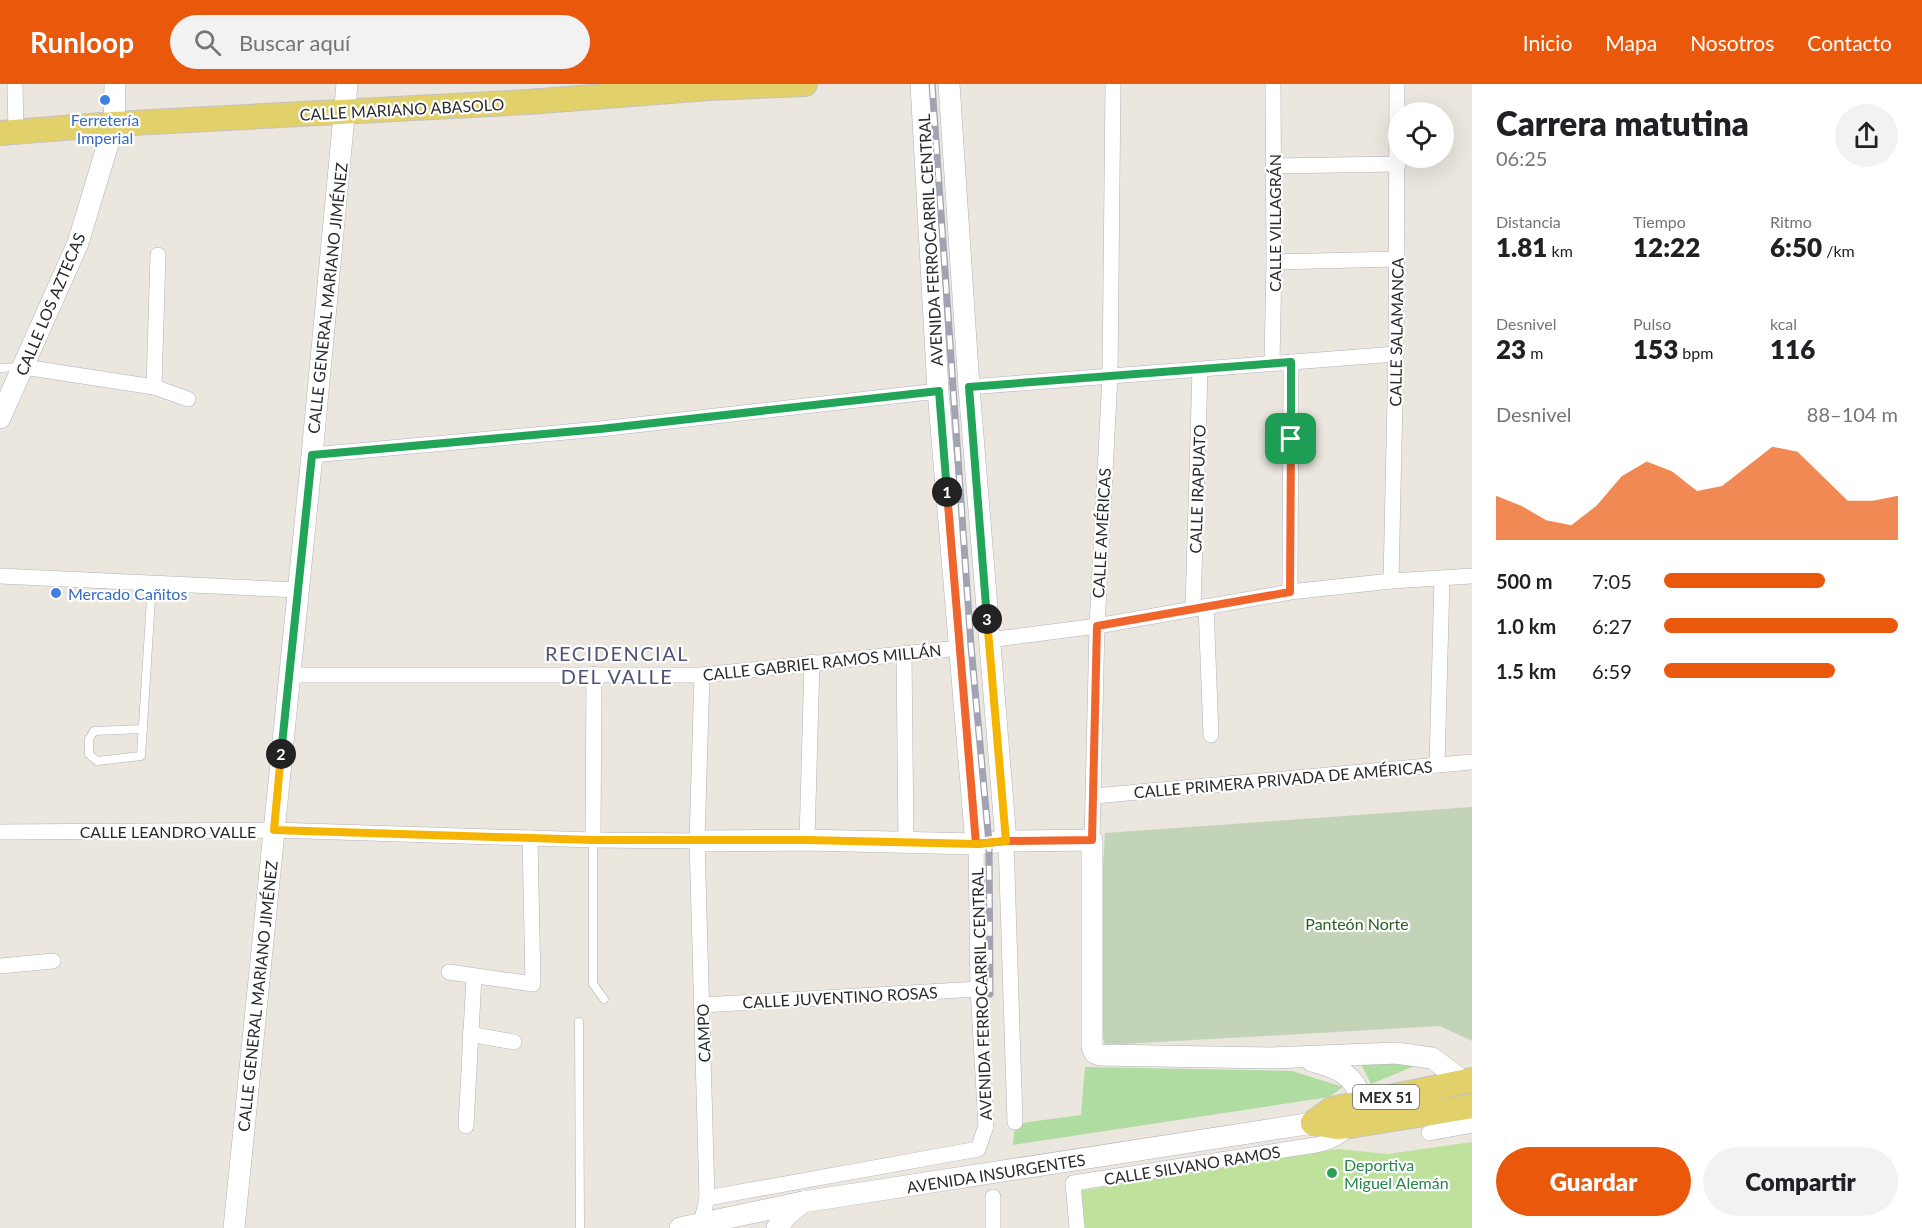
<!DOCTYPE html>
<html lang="es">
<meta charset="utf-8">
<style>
:root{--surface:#fff;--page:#f2f2f2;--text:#202124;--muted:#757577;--accent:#ea580c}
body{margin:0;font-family:Lato,sans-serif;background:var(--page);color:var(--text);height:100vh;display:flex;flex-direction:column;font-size:22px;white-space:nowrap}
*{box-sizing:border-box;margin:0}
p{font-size:20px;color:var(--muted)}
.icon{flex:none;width:33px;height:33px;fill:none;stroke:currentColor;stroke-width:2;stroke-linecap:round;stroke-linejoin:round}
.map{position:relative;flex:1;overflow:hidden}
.drawer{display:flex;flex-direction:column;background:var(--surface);width:450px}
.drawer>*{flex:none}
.fabs{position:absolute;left:1388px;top:18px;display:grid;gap:12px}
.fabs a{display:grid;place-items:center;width:66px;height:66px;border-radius:50%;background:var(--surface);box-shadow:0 6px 24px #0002;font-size:30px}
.pin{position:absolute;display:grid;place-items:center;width:51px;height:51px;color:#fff;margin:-26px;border-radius:12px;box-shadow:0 3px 9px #0006}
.km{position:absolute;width:30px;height:30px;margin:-15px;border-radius:50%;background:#222;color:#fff;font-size:16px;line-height:30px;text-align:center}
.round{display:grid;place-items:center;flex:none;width:63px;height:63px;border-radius:32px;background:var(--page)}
.head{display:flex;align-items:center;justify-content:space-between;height:102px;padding:0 24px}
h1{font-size:33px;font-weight:800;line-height:45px}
.figures{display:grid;grid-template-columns:repeat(3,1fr);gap:9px;height:102px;padding:6px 24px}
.figures div{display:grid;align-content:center}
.figures b{font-size:26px;font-weight:800}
.figures small{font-size:16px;font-weight:400}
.figures p{font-size:16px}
.chart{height:168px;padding:12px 24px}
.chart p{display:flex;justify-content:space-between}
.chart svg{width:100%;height:108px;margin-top:6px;fill:var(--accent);opacity:.7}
.button{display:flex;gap:12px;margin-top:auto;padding:12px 24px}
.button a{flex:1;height:69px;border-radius:36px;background:var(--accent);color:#fff;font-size:24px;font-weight:800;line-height:69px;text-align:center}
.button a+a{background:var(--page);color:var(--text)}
ul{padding:0 24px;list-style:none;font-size:20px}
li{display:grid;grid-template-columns:96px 72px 1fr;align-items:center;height:45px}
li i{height:15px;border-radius:8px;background:var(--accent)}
header{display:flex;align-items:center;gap:36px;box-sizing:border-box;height:84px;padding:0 30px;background:var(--accent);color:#fff}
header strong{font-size:28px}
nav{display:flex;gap:33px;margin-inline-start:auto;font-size:21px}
.search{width:420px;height:54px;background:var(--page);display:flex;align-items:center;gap:15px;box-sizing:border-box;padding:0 21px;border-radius:33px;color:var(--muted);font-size:22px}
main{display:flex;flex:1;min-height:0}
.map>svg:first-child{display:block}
.green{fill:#afdca0}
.cemetery{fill:#c2d3b7}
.pitch{fill:#bee29c}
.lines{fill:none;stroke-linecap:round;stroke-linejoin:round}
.lane-casing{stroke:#b1b2bc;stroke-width:9}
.street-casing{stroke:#b1b2bc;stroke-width:16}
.secondary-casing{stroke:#b1b2bc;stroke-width:22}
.primary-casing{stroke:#c3c3c3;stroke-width:26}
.lane{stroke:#fff;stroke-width:8}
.street{stroke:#fff;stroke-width:15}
.secondary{stroke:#fff;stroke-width:21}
.primary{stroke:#e2d16b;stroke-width:24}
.rail-casing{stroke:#a1a2b2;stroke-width:7}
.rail{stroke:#fff;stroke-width:4.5;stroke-dasharray:14;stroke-linecap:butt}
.split-1-casing{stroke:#fff;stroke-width:12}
.split-2-casing{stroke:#fff;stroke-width:12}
.split-3-casing{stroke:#fff;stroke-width:12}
.split-4-casing{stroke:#fff;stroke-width:12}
.split-1{stroke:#f0652b;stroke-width:8}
.split-2{stroke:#22a559;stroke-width:8}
.split-3{stroke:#f5b400;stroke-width:8}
.split-4{stroke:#22a559;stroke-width:8}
.shop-dot{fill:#3f7fe0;stroke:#fff;stroke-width:2}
.leisure-dot{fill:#2e9e5b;stroke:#fff;stroke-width:2}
.labels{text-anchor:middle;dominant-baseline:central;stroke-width:4.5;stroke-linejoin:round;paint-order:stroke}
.shield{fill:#fff;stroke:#6a6a6a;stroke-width:1.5}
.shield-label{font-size:15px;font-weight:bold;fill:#2a2a2a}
.street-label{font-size:16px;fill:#2a2a2a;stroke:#fff}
.shop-label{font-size:16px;fill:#366cbe;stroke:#fff}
.park-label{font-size:16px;fill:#296021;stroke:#fff}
.leisure-label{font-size:16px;fill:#27864d;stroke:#fff;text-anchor:start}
.quarter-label{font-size:20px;letter-spacing:1.5px;fill:#4f5376;stroke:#fff}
</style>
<header>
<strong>Runloop</strong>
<div class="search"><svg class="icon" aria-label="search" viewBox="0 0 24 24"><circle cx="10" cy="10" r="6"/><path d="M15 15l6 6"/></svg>Buscar aquí</div>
<nav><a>Inicio</a><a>Mapa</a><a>Nosotros</a><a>Contacto</a></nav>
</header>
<main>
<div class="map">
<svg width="1472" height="1144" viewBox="0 0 1472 1144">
<rect width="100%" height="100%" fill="#ebe6de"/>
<g class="green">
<polygon points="1358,974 1429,976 1371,1000"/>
<polygon points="1085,983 1292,987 1343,1003 1329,1013 1013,1061 1015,1040 1081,1031"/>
</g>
<polygon class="cemetery" points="1472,723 1472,957 1440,942 1105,961 1094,919 1105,749"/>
<polygon class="pitch" points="1472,1058 1472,1144 1082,1144 1079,1107 1338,1065 1388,1070"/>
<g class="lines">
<defs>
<g id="lane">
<polyline points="0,284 19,283"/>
<polyline points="143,645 94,647 89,655 89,670 97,677 141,672 152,499"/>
<polyline points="593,756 593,900 604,915"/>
<polyline points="579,938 580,1144"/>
</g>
<g id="street">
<polyline points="15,0 16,48"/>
<polyline points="1274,82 1398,80"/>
<polyline points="1274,178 1397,175"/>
<polyline points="1272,279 1274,178 1273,0"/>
<polyline points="24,283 154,303 188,315"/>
<polyline points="154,303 158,171"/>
<polyline points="969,303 1396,270"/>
<polyline points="312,371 600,345 938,307"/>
<polyline points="0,492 298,506"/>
<polyline points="1391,497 1396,270 1397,0"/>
<polyline points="1290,508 1291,278"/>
<polyline points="1206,522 1211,651"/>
<polyline points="1193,524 1200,286"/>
<polyline points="989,556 1097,542 1290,508 1391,497 1472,492"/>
<polyline points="904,570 906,758"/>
<polyline points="289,591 702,591 959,564"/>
<polyline points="1437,681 1442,495"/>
<polyline points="1094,712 1472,678"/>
<polyline points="0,748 274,746 593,756 697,757"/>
<polyline points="593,756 594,590"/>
<polyline points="807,756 812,578"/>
<polyline points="1092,756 1097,542 1110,292 1113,0"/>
<polyline points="1006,757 1015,1038"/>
<polyline points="0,882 53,877"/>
<polyline points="449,888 533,900 530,754"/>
<polyline points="702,921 978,905"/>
<polyline points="470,950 514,958"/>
<polyline points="466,1042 474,892"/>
<polyline points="1429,1049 1472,1041"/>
<polyline points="707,1114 978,1065 986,1042 978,905 976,760"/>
<polyline points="701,1140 707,1114 697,757 702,591"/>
<polyline points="993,1144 993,1113"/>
<path d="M1077,1144L1073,1099L1316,1061C1330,1058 1340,1054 1350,1042"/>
</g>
<g id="secondary">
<polyline points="921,0 938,307 976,760"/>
<polyline points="949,0 969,303 1006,757"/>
<polyline points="0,334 78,159 114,40 115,0"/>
<polyline points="697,757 807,756 976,760 1006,757 1092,756 1092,963 1095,969 1100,971 1271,974 1396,969 1432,974 1463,997"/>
<path d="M1312,977C1336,983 1357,991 1361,1018"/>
<polyline points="234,1144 312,371 347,0"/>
<polyline points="680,1144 803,1118 1313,1039"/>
<polyline points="777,1144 787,1131 803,1118"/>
</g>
<g id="primary">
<polyline points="0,49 114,40 528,18 709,4 805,0"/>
<polyline points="1313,1039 1332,1025 1472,996"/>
<polyline points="1313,1039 1337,1043 1350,1042 1472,1022"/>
</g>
</defs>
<use href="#lane" class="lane-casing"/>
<use href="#street" class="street-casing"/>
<use href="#secondary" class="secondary-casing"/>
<use href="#primary" class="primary-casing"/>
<use href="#lane" class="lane"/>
<use href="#street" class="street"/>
<use href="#secondary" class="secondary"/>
<use href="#primary" class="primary"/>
<defs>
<polyline id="rail" points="932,0 971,562 989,759 990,910"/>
</defs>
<use href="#rail" class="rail-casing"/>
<use href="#rail" class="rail"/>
</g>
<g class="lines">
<defs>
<polyline id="split-1" points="947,408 976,760 1006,757 1092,756 1097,542 1290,508 1291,355"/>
<polyline id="split-2" points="281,670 312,371 600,345 939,307 947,408"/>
<polyline id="split-3" points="281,670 274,746 592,756 807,756 976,760 1006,757 987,535"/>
<polyline id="split-4" points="987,535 969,303 1291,278 1291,355"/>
</defs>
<use href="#split-1" class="split-1-casing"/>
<use href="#split-2" class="split-2-casing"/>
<use href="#split-3" class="split-3-casing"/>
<use href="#split-4" class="split-4-casing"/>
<use href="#split-1" class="split-1"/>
<use href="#split-2" class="split-2"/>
<use href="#split-3" class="split-3"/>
<use href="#split-4" class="split-4"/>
</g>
<g class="shop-dot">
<circle cx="105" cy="16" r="6"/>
<circle cx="56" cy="509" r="6"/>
</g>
<circle class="leisure-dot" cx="1332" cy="1089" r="6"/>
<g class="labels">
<rect class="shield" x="1353" y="1001" width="66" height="24" rx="4.5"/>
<g class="shield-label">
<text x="1386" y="1013">MEX 51</text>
</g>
<g class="street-label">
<text transform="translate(402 25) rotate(-3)">CALLE MARIANO ABASOLO</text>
<text transform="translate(1274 139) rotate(-90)">CALLE VILLAGRÁN</text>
<text transform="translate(930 156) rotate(-93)">AVENIDA FERROCARRIL CENTRAL</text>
<text transform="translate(327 214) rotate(-84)">CALLE GENERAL MARIANO JIMÉNEZ</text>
<text transform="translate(50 220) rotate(-67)">CALLE LOS AZTECAS</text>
<text transform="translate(1396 248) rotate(-89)">CALLE SALAMANCA</text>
<text transform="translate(1197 405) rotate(-88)">CALLE IRAPUATO</text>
<text transform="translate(1101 449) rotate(-87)">CALLE AMÉRICAS</text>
<text transform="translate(822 578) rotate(-6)">CALLE GABRIEL RAMOS MILLÁN</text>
<text transform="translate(1283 695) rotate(-5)">CALLE PRIMERA PRIVADA DE AMÉRICAS</text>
<text x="168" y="747">CALLE LEANDRO VALLE</text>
<text transform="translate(981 910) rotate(-92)">AVENIDA FERROCARRIL CENTRAL</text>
<text transform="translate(257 912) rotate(-84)">CALLE GENERAL MARIANO JIMÉNEZ</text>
<text transform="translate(840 913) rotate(-3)">CALLE JUVENTINO ROSAS</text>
<text transform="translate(703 949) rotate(-92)">CAMPO</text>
<text transform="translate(1192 1081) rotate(-9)">CALLE SILVANO RAMOS</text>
<text transform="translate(996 1089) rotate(-9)">AVENIDA INSURGENTES</text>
</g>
<g class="shop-label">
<text x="105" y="35">Ferretería<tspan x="105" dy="18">Imperial</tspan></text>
<text x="68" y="509" text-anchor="start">Mercado Cañitos</text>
</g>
<g class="park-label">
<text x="1357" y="839">Panteón Norte</text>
</g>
<g class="leisure-label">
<text x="1344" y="1080">Deportiva<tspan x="1344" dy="18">Miguel Alemán</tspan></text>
</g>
<g class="quarter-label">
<text x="617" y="569">RECIDENCIAL<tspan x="617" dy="23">DEL VALLE</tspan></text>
</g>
</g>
</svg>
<div class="fabs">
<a><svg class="icon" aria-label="locate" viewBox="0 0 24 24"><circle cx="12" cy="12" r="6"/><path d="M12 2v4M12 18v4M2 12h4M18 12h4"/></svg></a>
</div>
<div class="pin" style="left:1291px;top:355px;background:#1e9e55"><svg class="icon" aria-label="arrive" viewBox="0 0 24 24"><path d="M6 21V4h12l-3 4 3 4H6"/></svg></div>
<b class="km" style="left:947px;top:408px">1</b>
<b class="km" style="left:281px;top:670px">2</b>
<b class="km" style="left:987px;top:535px">3</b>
</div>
<section class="drawer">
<div class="head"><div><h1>Carrera matutina</h1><p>06:25</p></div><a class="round"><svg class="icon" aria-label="share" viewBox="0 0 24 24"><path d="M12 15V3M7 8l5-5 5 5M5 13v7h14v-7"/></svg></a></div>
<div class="figures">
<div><p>Distancia</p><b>1.81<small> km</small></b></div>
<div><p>Tiempo</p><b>12:22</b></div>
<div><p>Ritmo</p><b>6:50<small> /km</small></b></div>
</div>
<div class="figures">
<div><p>Desnivel</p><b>23<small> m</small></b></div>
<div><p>Pulso</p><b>153<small> bpm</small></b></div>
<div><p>kcal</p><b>116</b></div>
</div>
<div class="chart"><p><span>Desnivel</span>88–104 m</p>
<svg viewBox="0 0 160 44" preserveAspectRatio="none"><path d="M0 44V26L10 30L20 36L30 38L40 30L50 18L60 12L70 16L80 24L90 22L100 14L110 6L120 8L130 18L140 28L150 28L160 26V44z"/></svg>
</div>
<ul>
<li><b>500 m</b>7:05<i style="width:69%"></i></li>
<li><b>1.0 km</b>6:27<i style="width:100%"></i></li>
<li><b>1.5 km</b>6:59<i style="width:73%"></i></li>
</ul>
<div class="button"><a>Guardar</a><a>Compartir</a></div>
</section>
</main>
